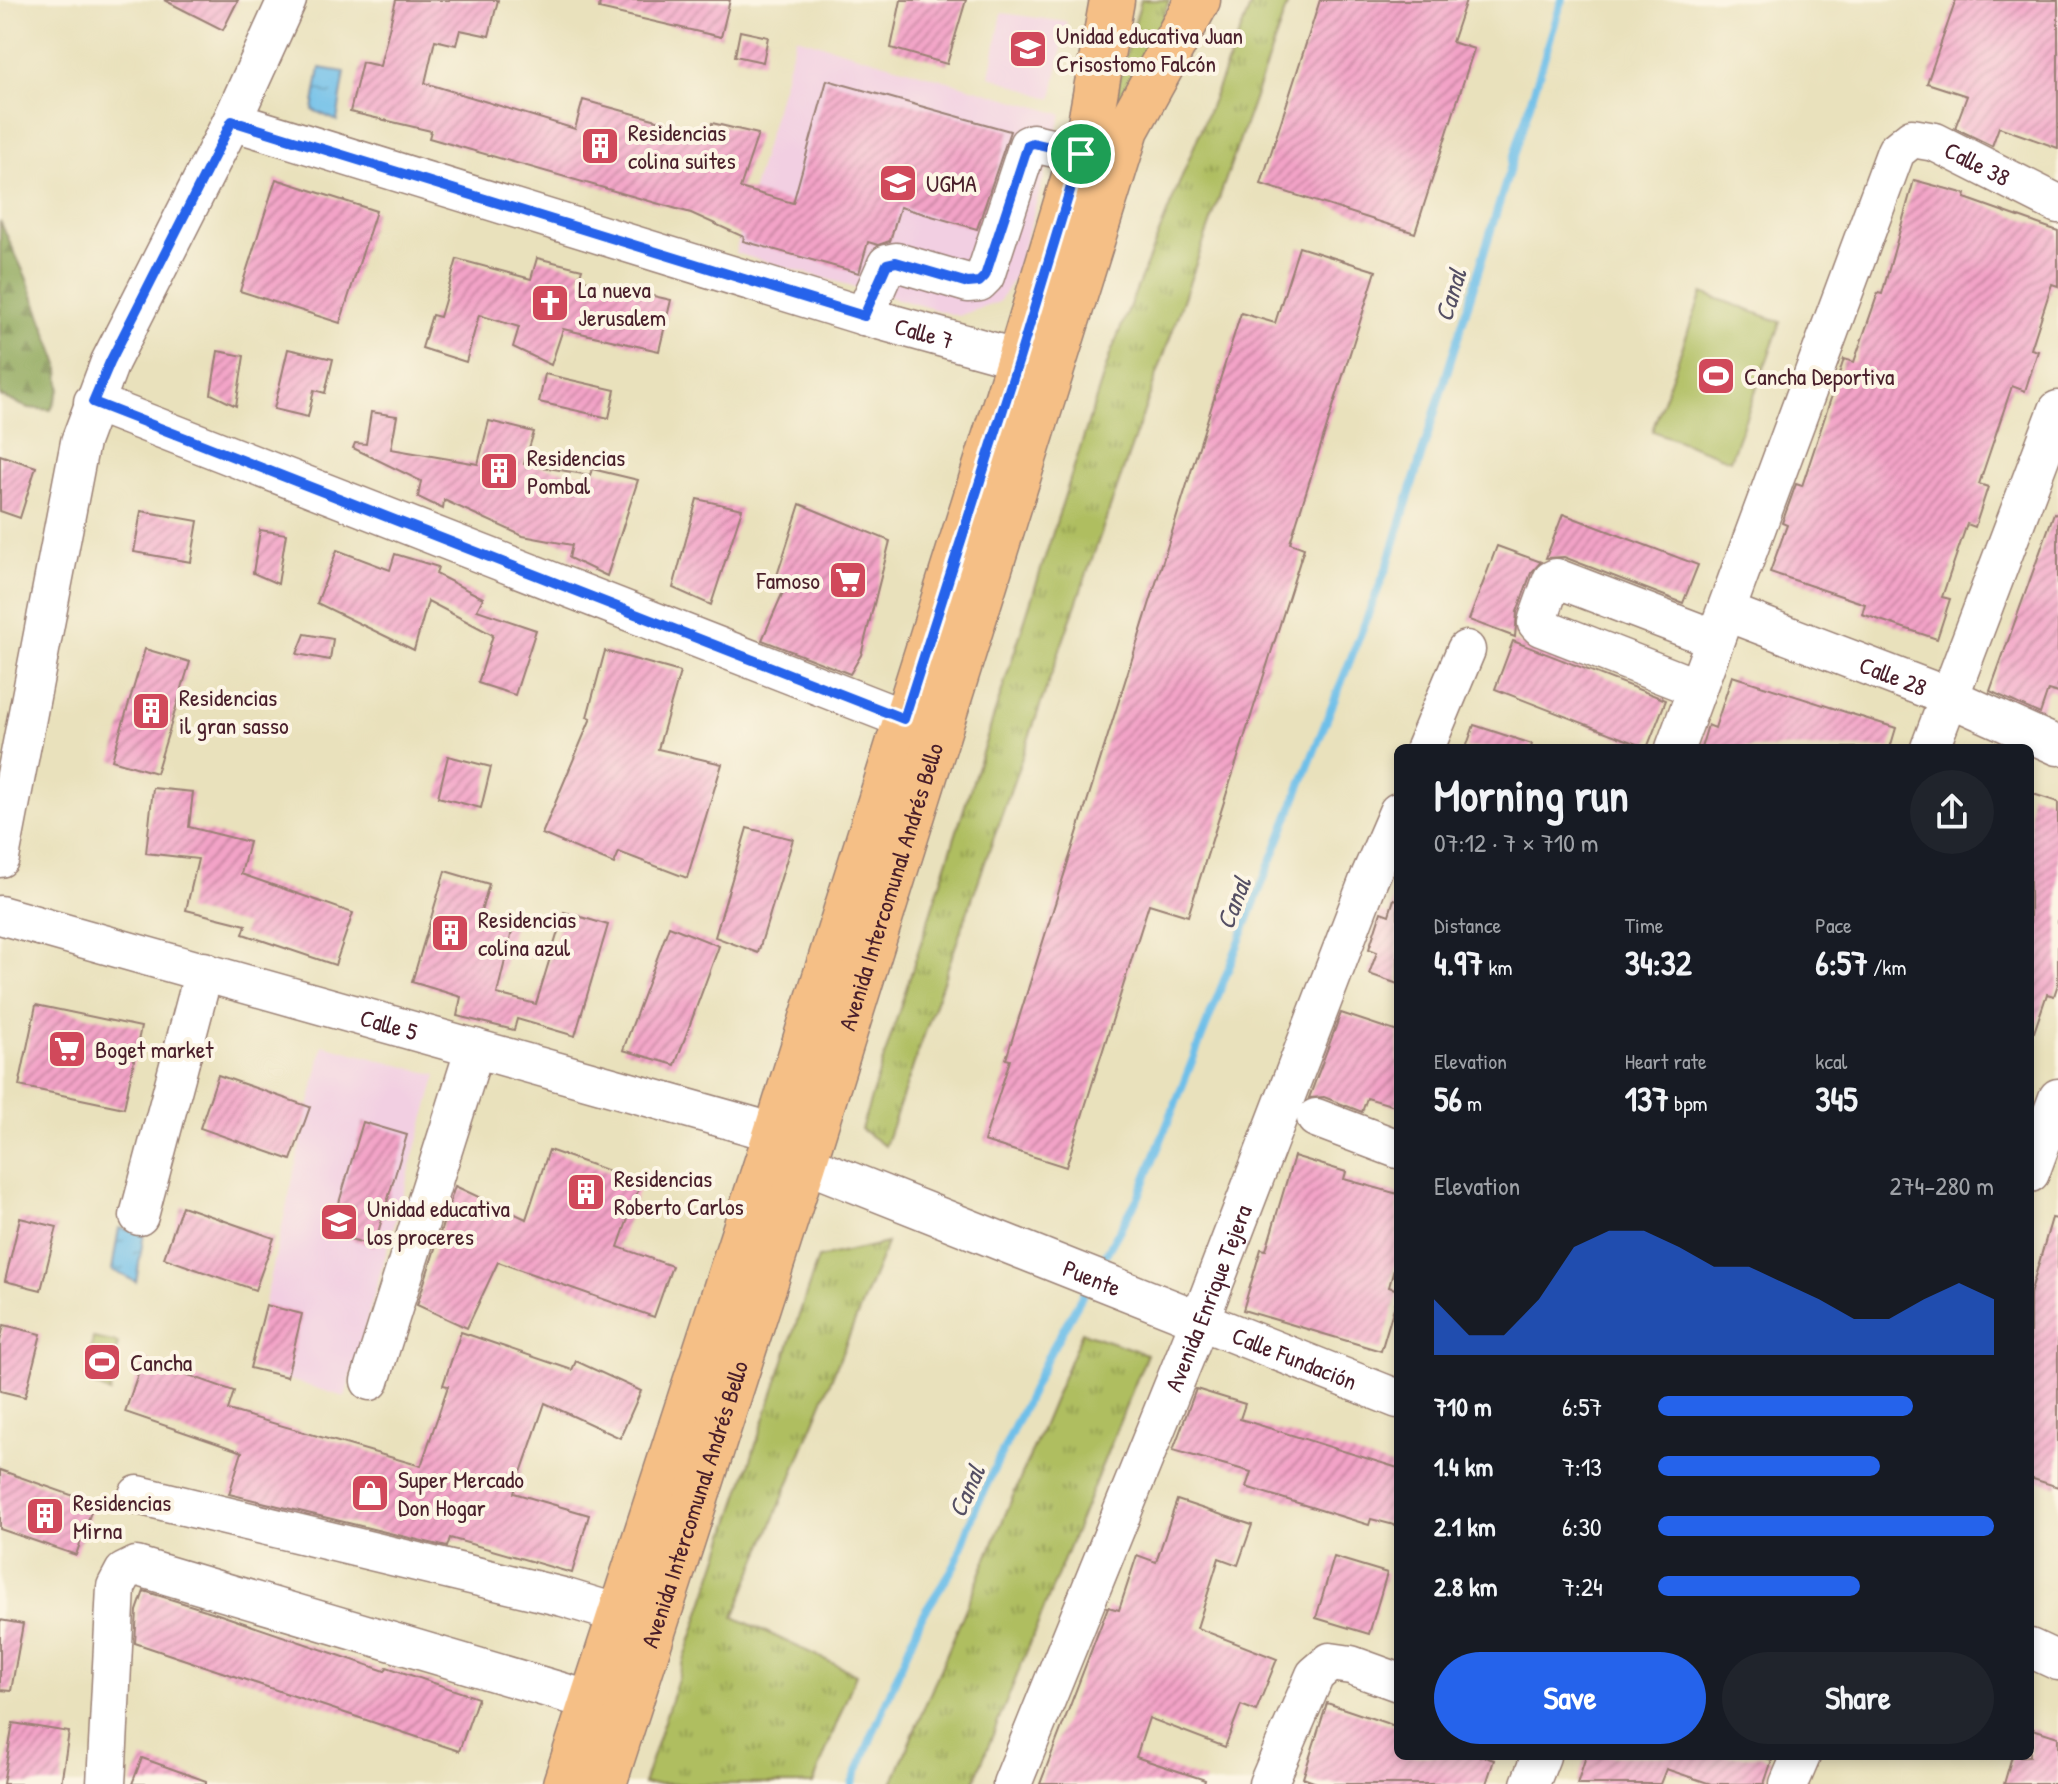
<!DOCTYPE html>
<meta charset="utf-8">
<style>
:root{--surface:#171b24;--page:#20242c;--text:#f1f3f6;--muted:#9ea1a6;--accent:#2563eb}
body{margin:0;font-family:"Patrick Hand",sans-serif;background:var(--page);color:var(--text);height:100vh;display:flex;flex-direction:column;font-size:30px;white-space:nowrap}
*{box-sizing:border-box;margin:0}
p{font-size:26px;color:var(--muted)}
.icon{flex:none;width:44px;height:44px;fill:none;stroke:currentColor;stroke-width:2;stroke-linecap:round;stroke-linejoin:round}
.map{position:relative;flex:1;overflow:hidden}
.sheet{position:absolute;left:1394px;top:744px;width:640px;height:1016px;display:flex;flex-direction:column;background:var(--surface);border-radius:12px;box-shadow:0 4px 12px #0003}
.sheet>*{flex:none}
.pin{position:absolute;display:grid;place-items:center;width:68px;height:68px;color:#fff;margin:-34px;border:4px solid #fff;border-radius:50%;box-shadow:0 2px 8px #0007}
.round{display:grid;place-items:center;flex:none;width:84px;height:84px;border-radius:42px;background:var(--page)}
.head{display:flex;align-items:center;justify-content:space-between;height:136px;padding:0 40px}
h1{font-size:44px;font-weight:800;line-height:60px}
.metrics{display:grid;grid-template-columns:repeat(3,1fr);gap:12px;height:136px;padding:8px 40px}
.metrics div{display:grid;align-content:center}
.metrics b{font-size:34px;font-weight:800}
.metrics small{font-size:22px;font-weight:400}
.metrics p{font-size:22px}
.chart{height:224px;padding:16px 40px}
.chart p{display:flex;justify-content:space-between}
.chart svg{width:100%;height:144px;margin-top:8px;fill:var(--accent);opacity:.7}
.button{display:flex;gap:16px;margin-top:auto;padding:16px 40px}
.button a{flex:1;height:92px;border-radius:48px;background:var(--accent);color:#fff;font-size:32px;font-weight:800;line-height:92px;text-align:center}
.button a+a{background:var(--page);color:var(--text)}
ul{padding:0 40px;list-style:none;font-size:26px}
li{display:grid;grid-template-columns:128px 96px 1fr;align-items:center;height:60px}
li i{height:20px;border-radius:10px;background:var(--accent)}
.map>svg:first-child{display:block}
.built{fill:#f2cfe2}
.grass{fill:#afbe60;stroke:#7c6e46;stroke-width:2}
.forest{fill:url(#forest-firs);stroke:#6a6240;stroke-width:2}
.park{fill:url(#park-tufts);stroke:#7c6e46;stroke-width:2}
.water{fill:url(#water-ripples);stroke:#5c6f8a;stroke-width:2}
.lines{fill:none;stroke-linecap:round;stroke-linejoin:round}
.stream{stroke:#6ebfe9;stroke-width:8}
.building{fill:url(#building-hatch)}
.minor-casing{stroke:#9a8074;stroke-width:41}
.major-casing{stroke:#9a8074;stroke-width:47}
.minor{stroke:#fff;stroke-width:38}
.major{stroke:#f5bf86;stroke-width:44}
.route-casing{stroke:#fff;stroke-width:16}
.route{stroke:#2563eb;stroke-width:10}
.labels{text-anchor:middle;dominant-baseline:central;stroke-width:8;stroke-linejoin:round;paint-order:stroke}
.poi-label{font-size:24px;fill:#4a1f2b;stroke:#fcf5e5;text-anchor:start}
.street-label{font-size:24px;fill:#4a1f2b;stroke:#fcf5e5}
.water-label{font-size:26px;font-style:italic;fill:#554f64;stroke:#fcf5e5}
</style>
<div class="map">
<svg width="2058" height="1784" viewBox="0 0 2058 1784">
<defs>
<pattern id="forest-firs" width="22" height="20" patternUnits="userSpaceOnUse" patternTransform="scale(2)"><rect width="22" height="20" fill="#8ba556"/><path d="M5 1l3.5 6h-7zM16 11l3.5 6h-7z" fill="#748647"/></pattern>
<pattern id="park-tufts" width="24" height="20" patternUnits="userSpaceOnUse" patternTransform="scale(2)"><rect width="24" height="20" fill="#afbe60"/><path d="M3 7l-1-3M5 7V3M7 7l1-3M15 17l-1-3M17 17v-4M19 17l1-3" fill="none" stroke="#909a4f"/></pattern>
<pattern id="water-ripples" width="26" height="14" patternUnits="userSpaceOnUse" patternTransform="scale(2)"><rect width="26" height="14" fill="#6ebfe9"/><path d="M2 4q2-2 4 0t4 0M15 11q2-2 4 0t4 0" fill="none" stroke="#5c9bbd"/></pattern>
<pattern id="building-hatch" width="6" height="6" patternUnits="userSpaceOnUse" patternTransform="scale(2)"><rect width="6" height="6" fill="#f3a3c7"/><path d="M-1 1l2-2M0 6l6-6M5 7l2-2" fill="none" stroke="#c784a2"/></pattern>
</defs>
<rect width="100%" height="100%" fill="#fcf5e5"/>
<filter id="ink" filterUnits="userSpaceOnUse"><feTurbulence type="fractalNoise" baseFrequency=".0125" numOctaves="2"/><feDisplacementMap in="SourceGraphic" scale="16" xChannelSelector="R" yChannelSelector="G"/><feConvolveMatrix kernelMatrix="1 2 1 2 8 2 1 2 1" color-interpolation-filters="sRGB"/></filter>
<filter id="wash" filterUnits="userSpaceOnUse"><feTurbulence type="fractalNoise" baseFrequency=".006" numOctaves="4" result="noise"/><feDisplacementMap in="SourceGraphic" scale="32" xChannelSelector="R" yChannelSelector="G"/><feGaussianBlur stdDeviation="1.8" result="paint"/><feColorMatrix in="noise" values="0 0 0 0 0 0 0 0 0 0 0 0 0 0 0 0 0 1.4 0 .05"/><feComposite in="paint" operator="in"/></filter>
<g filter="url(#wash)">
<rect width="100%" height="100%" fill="#e9e1bc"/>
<g class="built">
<polygon points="1002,13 1067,22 1052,99 990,76"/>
<polygon points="796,37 1062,114 1016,274 999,302 958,316 735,253"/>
<polygon points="323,1045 437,1075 345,1397 250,1368"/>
</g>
<g class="grass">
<polygon points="1702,293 1781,322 1730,460 1652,431"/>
<polygon points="93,1338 118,1343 110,1393 86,1381"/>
</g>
<polygon class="forest" points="0,221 26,277 59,365 60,388 51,410 28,408 0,396"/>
<g class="park">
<polygon points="1141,0 1169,0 1149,61 1107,125"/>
<polygon points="1253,0 1289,0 885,1146 861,1129 1110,355"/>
<polygon points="887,1243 734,1617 856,1674 813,1784 643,1784 818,1258"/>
<polygon points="1082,1332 1147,1354 973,1784 892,1784"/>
</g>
<g class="water">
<polygon points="320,68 345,72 337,121 313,110"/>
<polygon points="119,1228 144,1233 136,1282 112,1270"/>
</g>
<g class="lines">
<g class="stream">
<polyline points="1098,1268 1139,1196 1388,564 1562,0"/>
<polyline points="852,1784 921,1618 955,1565 976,1507 1048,1356 1087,1287"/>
</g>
</g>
<g id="blocks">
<g class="building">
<polygon points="164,0 238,0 223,30"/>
<polygon points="396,0 498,0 489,36 460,30 456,45 435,40 425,83 575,129 583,100 709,134 712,123 758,134 740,188 793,203 827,80 1010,131 977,229 900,207 890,241 878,245 868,242 859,273 743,241 744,237 691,213 429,138 431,131 350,112 362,62 380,66"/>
<polygon points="600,0 730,0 721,37 599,9"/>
<polygon points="901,0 966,0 947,64 891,48"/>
<polygon points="1320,0 1466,0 1452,42 1474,49 1415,233 1261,184"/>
<polygon points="1956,0 2058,0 2058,148 1999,127 1992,146 1955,128 1967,96 1927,83"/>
<polygon points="740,31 768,37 763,62 735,56"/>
<polygon points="276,179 376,211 340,323 240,291"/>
<polygon points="1914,180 1966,194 1965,198 2058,231 2058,286 2052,284 2031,349 2038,351 2025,391 2012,386 1979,484 1988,487 1975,527 1967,524 1942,597 1950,599 1937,639 1862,614 1865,604 1770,572 1787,525 1782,523 1796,484 1802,486 1844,359 1854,362 1878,293 1882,294"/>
<polygon points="1299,247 1376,271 1290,543 1304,548 1188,916 1149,904 1066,1167 984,1141 1010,1060 1006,1059 1241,313 1275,323"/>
<polygon points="537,258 582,269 579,279 671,300 659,351 563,329 551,365 513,347 519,327 479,315 466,362 422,348 432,315 440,317 457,259 531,279"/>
<polygon points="288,349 333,359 325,393 314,390 308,417 274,409"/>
<polygon points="218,351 244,356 236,406 211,394"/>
<polygon points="545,374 615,390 609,418 539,402"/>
<polygon points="371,412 397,416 391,449 478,464 489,421 534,432 524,464 590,475 592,469 638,480 607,576 569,558 572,545 523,536 444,500 443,509 418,497 421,481 353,448 355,443 366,444"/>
<polygon points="0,455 36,467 20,518 0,511"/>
<polygon points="697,499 742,509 711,605 673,588"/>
<polygon points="800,504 890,541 861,655 850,674 762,640 783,592 773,588"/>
<polygon points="141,511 198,521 191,562 134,552"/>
<polygon points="2054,513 2058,514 2058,693 2048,690 2040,714 1990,691"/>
<polygon points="1563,514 1698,565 1683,603 1564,557 1546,558"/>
<polygon points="260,530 286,534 278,584 253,573"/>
<polygon points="1497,546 1541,562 1531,573 1517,612 1515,637 1469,620"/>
<polygon points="337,550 390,570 395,554 438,567 436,574 483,598 477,610 536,630 515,695 478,683 493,635 428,601 414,650 317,603"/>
<polygon points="305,634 333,639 330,660 297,654"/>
<polygon points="1513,641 1666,700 1647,748 1495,689"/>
<polygon points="145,649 190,662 156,773 112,760"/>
<polygon points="605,651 680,672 658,749 722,764 687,878 619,852 614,864 542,834 591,718 587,717"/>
<polygon points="1732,676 1896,728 1890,748 1701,748 1708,725 1715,728"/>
<polygon points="1474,725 1532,744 1531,748 1466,748"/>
<polygon points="448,756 491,767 481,808 438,797"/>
<polygon points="153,788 193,792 189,827 249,842 241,874 353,913 335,965 243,934 246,925 186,910 198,859 146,853"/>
<polygon points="2030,793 2058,802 2058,984 2054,996 2047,994 2034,1032 2030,1031"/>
<polygon points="747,828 793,839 758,953 715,937"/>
<polygon points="445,871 489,884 480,915 514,923 497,994 536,1004 564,912 608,925 575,1036 517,1019 514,1030 457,1016 461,997 412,982"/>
<polygon points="1394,899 1398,900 1398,984 1369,974 1377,952 1369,949 1381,912 1389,915"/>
<polygon points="669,926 719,946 675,1065 623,1050"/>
<polygon points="36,1005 141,1027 124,1108 19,1086"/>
<polygon points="1341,1013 1398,1032 1398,1107 1367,1098 1362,1112 1324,1097 1309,1098"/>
<polygon points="218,1075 310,1107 291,1160 200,1128"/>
<polygon points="363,1122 407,1135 374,1246 330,1233"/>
<polygon points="549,1150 641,1182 618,1247 672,1266 654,1317 498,1262 467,1328 417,1305 455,1186 526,1219"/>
<polygon points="1294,1156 1346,1172 1344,1179 1398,1194 1398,1255 1389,1287 1398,1290 1398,1294 1381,1351 1243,1310 1261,1249 1266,1250"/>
<polygon points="182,1206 274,1238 255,1290 164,1258"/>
<polygon points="20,1218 57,1227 41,1290 5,1281"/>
<polygon points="2052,1218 2058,1219 2058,1487 2030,1478 2030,1294"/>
<polygon points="266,1305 302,1314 287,1377 250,1368"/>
<polygon points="4,1325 41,1334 25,1397 0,1391 0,1341"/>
<polygon points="461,1332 572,1370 576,1361 641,1391 620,1438 545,1403 514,1493 589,1515 572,1573 450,1538 447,1547 229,1494 242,1452 125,1412 143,1359 234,1391 228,1410 421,1466 448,1386 443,1385"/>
<polygon points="1196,1389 1245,1404 1240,1419 1398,1468 1398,1526 1371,1519 1369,1525 1246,1487 1251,1472 1173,1450"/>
<polygon points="0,1470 94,1503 76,1555 0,1529"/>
<polygon points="1177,1500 1252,1525 1238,1565 1219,1558 1197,1628 1277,1659 1256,1711 1241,1705 1225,1747 1149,1718 1136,1757 1205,1780 1204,1784 1040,1784 1108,1607 1119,1610 1137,1555 1156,1562"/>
<polygon points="1334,1557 1387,1573 1369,1634 1316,1618"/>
<polygon points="144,1591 212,1612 385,1671 387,1667 478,1698 459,1751 135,1643 137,1611"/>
<polygon points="0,1620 23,1624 11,1691 0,1690"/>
<polygon points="1327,1703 1398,1727 1398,1756 1482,1756 1494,1760 1486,1784 1319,1784 1303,1778"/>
<polygon points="13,1723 69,1732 61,1784 3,1784"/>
<polygon points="2030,1728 2058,1737 2058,1784 2004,1784 2012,1756 2030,1756"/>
<polygon points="1586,1756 1760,1756 1772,1760 1764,1784 1711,1784 1666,1769 1660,1784 1577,1784"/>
<polygon points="142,1758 206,1781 206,1784 132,1784"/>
</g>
</g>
</g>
<g filter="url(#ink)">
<use href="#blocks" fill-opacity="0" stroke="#9a8074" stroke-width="2"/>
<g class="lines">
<defs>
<g id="minor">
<path id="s1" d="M232,121L864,316L1019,359"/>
<polyline points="864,316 887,264 896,262 968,283 979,282 985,276 1028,145 1033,143 1081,154"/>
<polyline points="93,402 904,719"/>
<path id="s2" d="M1727,612L1949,697L2058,746"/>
<polyline points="1697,688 1541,627 1537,623 1538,619 1552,580 1556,578 1715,639"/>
<polyline points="1425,748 1466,650"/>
<path id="s3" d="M1675,748L1896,151L1912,138L1935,142L2058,204"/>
<polyline points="1930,748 2058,410"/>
<polyline points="0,858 80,442 110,362 232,121 287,0"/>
<path id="s4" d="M0,915L776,1133"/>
<polyline points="1316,1118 1398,1149"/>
<path id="s5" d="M804,1163L1398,1399"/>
<polyline points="2030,1173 2058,1098"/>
<polyline points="139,1216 204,971"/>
<polyline points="370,1381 475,1048"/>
<polyline points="138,1495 563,1597 619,1614"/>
<polyline points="2030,1648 2058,1661"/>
<polyline points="106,1784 116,1587 124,1572 136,1566 592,1701"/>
<path id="s6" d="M1012,1784L1200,1320L1369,879L1398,812"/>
<polyline points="1268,1784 1315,1675 1330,1662 1351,1665 1398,1682"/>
<polyline points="1530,1784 1541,1756"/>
<polyline points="1789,1784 1801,1756"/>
</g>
<g id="major">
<polyline points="565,1784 776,1133 1019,359 1090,123 1112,0"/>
<path id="s7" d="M604,1784L804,1163L1127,129L1198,0"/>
</g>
</defs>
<use href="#minor" class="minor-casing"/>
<use href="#major" class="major-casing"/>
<use href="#minor" class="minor"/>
<use href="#major" class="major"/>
</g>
</g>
<g class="lines" filter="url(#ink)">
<defs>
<polygon id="route" points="232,121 864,316 887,264 896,262 968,283 979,282 985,276 1028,145 1033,143 1081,154 1019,359 904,719 93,402 110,362"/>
</defs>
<use href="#route" class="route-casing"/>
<use href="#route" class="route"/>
</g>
<defs>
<symbol id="school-square" viewBox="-11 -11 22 22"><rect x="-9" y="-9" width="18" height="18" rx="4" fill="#d1495b" stroke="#fcf5e5"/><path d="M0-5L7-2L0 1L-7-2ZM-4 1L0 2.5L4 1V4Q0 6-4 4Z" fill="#fff"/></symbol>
<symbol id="building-square" viewBox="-11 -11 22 22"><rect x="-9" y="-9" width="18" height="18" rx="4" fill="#d1495b" stroke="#fcf5e5"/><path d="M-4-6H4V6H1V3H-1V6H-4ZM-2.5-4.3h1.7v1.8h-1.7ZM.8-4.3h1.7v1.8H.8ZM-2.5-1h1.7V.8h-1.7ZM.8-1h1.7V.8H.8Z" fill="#fff"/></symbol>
<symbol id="university-square" viewBox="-11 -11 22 22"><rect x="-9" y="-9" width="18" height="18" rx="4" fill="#d1495b" stroke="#fcf5e5"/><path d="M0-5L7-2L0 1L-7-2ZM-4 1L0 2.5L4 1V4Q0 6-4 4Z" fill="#fff"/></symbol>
<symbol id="church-square" viewBox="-11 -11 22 22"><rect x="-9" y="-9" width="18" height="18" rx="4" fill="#d1495b" stroke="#fcf5e5"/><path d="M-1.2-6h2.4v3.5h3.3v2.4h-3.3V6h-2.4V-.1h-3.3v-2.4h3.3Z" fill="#fff"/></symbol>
<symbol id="stadium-square" viewBox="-11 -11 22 22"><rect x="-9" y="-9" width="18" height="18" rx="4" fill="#d1495b" stroke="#fcf5e5"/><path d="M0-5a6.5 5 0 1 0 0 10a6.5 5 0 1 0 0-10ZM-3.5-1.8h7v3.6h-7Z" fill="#fff"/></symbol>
<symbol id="supermarket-square" viewBox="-11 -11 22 22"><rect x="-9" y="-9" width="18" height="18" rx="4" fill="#d1495b" stroke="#fcf5e5"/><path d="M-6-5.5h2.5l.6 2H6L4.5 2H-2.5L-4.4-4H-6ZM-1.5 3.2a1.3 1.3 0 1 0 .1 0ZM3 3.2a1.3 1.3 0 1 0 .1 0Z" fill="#fff"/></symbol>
<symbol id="shop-square" viewBox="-11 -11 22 22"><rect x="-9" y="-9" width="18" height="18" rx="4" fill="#d1495b" stroke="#fcf5e5"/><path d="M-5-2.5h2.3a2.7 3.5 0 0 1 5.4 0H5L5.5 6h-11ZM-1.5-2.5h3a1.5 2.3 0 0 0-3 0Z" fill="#fff"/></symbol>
</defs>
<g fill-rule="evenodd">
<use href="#school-square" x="1006" y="27" width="44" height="44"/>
<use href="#building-square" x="578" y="124" width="44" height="44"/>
<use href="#university-square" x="876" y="161" width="44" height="44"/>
<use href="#church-square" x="528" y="281" width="44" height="44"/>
<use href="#stadium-square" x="1694" y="354" width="44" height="44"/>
<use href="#building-square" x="477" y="449" width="44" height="44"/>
<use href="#supermarket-square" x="826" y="558" width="44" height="44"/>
<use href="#building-square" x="129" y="689" width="44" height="44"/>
<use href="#building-square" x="428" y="911" width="44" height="44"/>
<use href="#supermarket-square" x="45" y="1027" width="44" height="44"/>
<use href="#building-square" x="564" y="1170" width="44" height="44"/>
<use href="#school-square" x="317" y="1200" width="44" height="44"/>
<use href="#stadium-square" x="80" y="1340" width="44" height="44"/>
<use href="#shop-square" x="348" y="1471" width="44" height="44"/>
<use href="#building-square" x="23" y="1494" width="44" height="44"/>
</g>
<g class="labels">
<g class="poi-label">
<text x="1056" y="35">Unidad educativa Juan<tspan x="1056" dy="28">Crisostomo Falcón</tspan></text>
<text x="628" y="132">Residencias<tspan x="628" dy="28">colina suites</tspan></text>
<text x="926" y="183">UGMA</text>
<text x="578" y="289">La nueva<tspan x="578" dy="28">Jerusalem</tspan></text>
<text x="1744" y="376">Cancha Deportiva</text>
<text x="527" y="457">Residencias<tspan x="527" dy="28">Pombal</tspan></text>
<text x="820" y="580" text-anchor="end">Famoso</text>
<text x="179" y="697">Residencias<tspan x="179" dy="28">il gran sasso</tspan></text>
<text x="478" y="919">Residencias<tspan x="478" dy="28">colina azul</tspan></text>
<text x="95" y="1049">Boget market</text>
<text x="614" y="1178">Residencias<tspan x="614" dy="28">Roberto Carlos</tspan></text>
<text x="367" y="1208">Unidad educativa<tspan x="367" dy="28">los proceres</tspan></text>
<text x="130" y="1362">Cancha</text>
<text x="398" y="1479">Super Mercado<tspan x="398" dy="28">Don Hogar</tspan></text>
<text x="73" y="1502">Residencias<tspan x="73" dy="28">Mirna</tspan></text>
</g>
<g class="street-label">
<text stroke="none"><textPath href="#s3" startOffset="728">Calle 38</textPath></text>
<text stroke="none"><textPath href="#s1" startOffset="724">Calle 7</textPath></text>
<text stroke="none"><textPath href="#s2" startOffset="178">Calle 28</textPath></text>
<text stroke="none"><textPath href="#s7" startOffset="942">Avenida Intercomunal Andrés Bello</textPath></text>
<text stroke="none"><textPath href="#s4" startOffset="404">Calle 5</textPath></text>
<text stroke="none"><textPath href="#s5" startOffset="310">Puente</textPath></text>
<text stroke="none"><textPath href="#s6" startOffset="524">Avenida Enrique Tejera</textPath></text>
<text stroke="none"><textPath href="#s5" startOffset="528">Calle Fundación</textPath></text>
<text stroke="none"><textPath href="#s7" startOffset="294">Avenida Intercomunal Andrés Bello</textPath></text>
</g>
<g class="water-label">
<text transform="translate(1450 295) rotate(-73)">Canal</text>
<text transform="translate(1233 903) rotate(-69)">Canal</text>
<text transform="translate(966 1491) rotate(-66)">Canal</text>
</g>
</g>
</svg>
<div class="pin" style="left:1081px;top:154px;background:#1e9e55"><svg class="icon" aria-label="arrive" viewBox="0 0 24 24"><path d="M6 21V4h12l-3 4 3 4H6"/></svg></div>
<section class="sheet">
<div class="head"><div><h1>Morning run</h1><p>07:12 · 7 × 710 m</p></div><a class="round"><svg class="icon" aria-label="share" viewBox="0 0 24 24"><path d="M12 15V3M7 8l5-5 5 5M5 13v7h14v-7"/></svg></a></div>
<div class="metrics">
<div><p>Distance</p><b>4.97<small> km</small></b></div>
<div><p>Time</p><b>34:32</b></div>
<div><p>Pace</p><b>6:57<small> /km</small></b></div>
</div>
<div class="metrics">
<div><p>Elevation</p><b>56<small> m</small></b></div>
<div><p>Heart rate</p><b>137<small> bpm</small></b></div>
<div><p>kcal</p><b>345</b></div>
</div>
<div class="chart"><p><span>Elevation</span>274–280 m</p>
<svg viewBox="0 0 160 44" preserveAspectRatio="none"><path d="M0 44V27L10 38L20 38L30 27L40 11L50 6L60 6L70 11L80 17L90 17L100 22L110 27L120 33L130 33L140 27L150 22L160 27V44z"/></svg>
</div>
<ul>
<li><b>710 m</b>6:57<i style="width:76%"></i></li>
<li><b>1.4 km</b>7:13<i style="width:66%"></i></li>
<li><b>2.1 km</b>6:30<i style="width:100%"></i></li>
<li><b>2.8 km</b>7:24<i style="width:60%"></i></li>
</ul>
<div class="button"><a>Save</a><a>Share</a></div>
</section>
</div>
